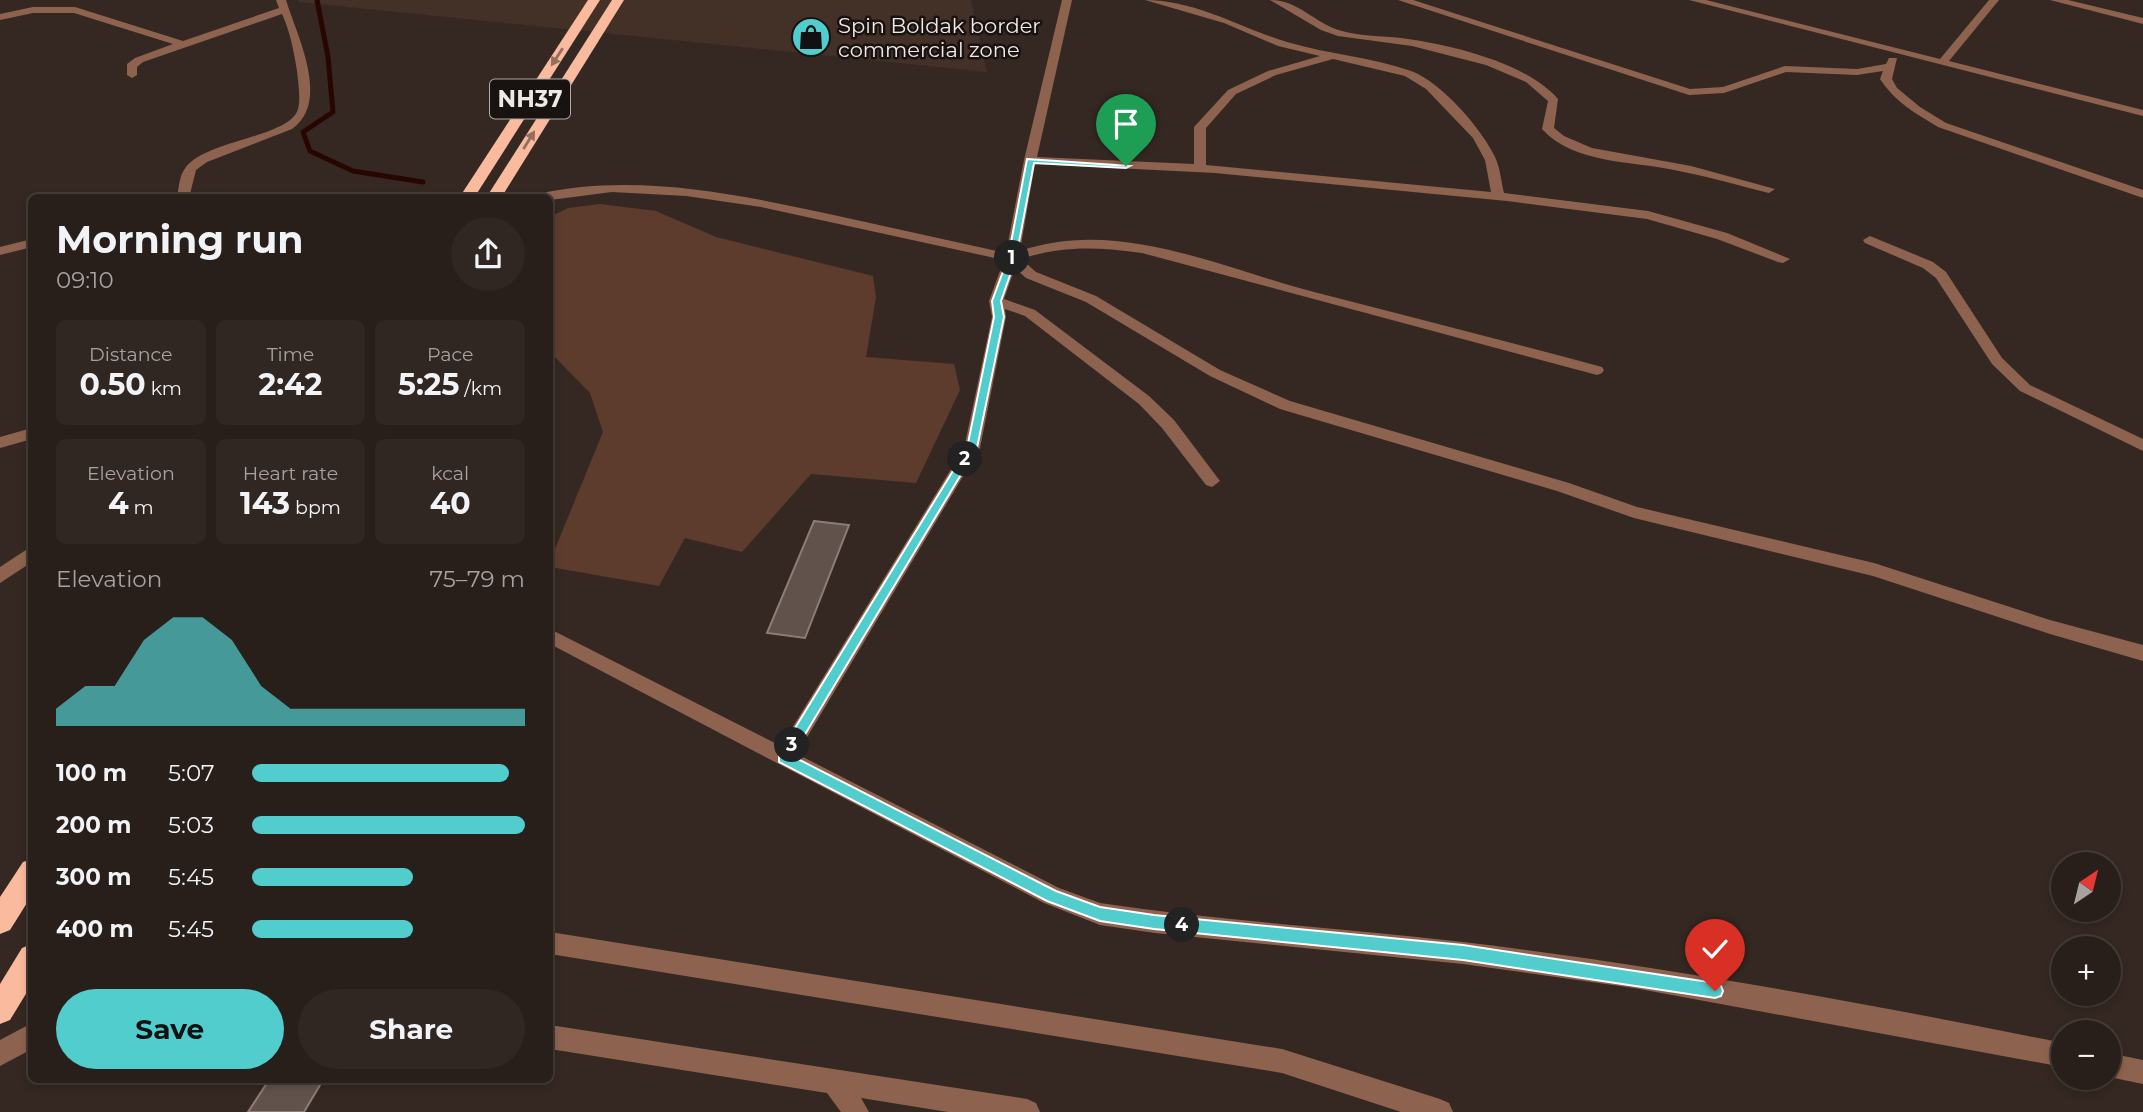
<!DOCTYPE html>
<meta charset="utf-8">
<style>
:root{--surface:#281e1a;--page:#302723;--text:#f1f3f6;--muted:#a5a2a2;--line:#443c39;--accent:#52cdce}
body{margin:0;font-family:Montserrat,sans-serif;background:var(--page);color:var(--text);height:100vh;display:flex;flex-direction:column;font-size:26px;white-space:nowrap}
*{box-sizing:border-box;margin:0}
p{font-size:23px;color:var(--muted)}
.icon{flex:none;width:38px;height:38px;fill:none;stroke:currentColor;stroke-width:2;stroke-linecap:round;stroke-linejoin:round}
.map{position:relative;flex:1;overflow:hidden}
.drawer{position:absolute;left:28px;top:194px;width:525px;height:889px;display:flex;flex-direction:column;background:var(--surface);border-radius:10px;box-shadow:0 4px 10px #0003,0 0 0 2px var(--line)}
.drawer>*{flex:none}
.needle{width:46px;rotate:35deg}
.buttons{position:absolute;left:2051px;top:852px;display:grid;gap:14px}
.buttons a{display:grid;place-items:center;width:70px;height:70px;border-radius:50%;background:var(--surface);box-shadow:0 4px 10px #0003,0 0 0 2px var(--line);font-size:35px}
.pin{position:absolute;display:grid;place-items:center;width:60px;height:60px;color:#fff;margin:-72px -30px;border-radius:50% 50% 50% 0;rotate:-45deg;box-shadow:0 0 7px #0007}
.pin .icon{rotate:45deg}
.km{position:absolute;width:35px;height:35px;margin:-18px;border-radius:50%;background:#222;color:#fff;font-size:19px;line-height:35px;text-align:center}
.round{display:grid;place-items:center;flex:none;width:74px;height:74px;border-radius:37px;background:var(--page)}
.head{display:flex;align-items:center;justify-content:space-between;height:119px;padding:0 28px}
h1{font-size:38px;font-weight:700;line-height:52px}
.figures{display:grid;grid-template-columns:repeat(3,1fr);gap:10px;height:119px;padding:7px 28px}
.figures div{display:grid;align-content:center;border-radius:10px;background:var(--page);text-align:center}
.figures b{font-size:30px;font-weight:700}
.figures small{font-size:19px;font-weight:400}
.figures p{font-size:19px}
.chart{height:196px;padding:14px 28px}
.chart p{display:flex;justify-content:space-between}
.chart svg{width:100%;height:126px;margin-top:7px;fill:var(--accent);opacity:.7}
.action{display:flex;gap:14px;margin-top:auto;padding:14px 28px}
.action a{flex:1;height:80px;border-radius:42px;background:var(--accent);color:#111;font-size:28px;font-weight:700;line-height:80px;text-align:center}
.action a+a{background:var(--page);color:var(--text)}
ul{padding:0 28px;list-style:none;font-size:23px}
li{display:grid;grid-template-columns:112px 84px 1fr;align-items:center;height:52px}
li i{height:18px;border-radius:9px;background:var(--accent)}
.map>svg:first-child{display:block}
.built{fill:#433027}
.green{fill:#5e3c2d}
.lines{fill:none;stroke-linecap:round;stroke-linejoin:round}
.stream{stroke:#280600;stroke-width:5}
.building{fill:#61534c;stroke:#8d7d76;stroke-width:2}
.minor{fill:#8d634f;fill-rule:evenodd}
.highway{fill:#f9ba9d;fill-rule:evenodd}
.oneway{fill:#946e5e}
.route{fill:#52cdce;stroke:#fff;stroke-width:2}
.labels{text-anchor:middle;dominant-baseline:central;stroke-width:5;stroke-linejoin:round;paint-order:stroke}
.far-poi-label{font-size:21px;fill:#f0e8e4;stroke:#181210;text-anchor:start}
.shield{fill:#181210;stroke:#afa8a4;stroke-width:2}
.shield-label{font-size:23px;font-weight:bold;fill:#f0e8e4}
</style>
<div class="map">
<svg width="2143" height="1112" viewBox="0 0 2143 1112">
<rect width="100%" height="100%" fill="#352822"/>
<polygon class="built" points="299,0 971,0 987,72 299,2"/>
<polygon class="green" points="600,204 656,211 716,237 873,276 876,297 866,357 954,364 960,390 916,483 811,474 742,552 685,538 659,586 550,567 550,561 603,432 590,393 550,352 550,217 568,208"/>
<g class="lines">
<polyline class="stream" points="317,0 328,57 333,112 303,132 310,151 353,171 423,182"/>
</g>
<g class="building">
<polygon points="814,521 849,525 805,638 767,633"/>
<polygon points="269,1080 323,1080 304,1112 248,1112"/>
</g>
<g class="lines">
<g class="minor">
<path d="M276,0H286C297,36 331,101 292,129L207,162L196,170L189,198H177C179,187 179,176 186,167C206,140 291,137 298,109C301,98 298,82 297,71C294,52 290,31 282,14L143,62L137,67V75L132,78L127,75V64L135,58L173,44L74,13H33L0,20V14L33,7H75L183,41L279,8Z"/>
<path d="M1062,0H1072L1037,157L1194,164V127L1228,90L1268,71L1320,56L1278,46L1224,23L1145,0C1196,0 1240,28 1287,42C1327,54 1371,57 1411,71C1440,81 1482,129 1495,157C1500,167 1501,181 1504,193L1648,211L1727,233L1790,259L1783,263L1778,262L1717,239L1647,219L1507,201L1215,173L1035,164L1020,251C1117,217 1221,268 1314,292C1410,317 1506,341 1602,367L1604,370L1602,373L1597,375L1142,253C1099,247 1063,245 1021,259L1036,272L1096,296L1220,370L1290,401L1569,483L1637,507L1874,563L2050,620L2143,645V661L2050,634L1873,576L1634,518L1557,491L1280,409L1210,376L1086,302L1026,278L1015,268L1004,299L1035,310L1149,396L1174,420L1220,481L1212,487L1206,485L1162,428L1139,404L1025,316L1005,309L1006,317L980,448L797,754L1059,888L1100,903C1221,921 1342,928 1463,942C1664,966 1865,1003 2063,1043V1067L1634,988L1463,964L1155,933L1100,925L1044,903L550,644V629L781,746L964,448L992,317L989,301L1004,260L761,207L686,196L612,192L550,200L531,198L533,195C631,172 732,193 829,214C888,227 947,240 1006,253L1024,160ZM1333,59L1405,76L1426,89L1473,138L1485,160L1491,192L1206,165V128L1236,94L1276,75Z"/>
<path d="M1270,0C1299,0 1315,24 1342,31C1361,36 1381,36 1401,38C1448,44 1526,62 1558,99L1554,128L1564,136L1592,148L1691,166L1775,189L1769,193C1737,185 1706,176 1674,170C1632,161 1574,164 1542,129L1548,101L1526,82L1486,65L1412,46L1338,36L1321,30Z"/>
<path d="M1398,0H1413L1690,89L1723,87L1785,66L1857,69L1886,64L1889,58H1897L1892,79L1897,88L1920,107L1946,123L2143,190V198L1938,127C1916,114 1894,101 1880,79L1883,71L1857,75L1786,72L1724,93L1689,95Z"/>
<polygon points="1689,0 1706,0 1940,59 1989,0 1999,0 1949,61 2143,110 2143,116"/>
<polygon points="2050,0 2068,0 2143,18 2143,24"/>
<polygon points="1870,236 1933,262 1946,272 2002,358 2030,385 2143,439 2143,451 2020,391 1992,364 1936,278 1923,268 1865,243 1863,240"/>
<polygon points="32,239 32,247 0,255 0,247"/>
<polygon points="32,428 32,439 0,448 0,437"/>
<polygon points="32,546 32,562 0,583 0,567"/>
<polygon points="550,932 1282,1049 1440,1099 1449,1103 1453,1112 1401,1112 1282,1073 550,954"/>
<polygon points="32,1023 32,1049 0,1066 0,1040"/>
<polygon points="550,1025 1027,1099 1036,1103 1040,1112 948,1112 861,1098 869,1112 841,1112 827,1093 550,1049"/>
<polygon points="2109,1053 2143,1060 2143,1084 2109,1077"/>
</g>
<g class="highway">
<polygon points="588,0 600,0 474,198 459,198"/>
<polygon points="612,0 624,0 501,198 486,198"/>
<polygon points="32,859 32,895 10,930 0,934 0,897 23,862"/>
<polygon points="32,944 32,984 10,1020 0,1024 0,984 22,948"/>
</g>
</g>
<defs><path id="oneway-solid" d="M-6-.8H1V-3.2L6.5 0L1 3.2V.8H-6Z" transform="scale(1.75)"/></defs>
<g class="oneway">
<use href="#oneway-solid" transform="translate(557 57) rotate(123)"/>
<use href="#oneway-solid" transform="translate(529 140) rotate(-58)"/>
</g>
<polygon class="route" points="1027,159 1130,166 1126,168 1034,163 1016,258 1001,301 1004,317 977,448 792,756 1056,891 1100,907 1154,915 1463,945 1715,983 1721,986 1723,991 1721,996 1715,998 1463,960 1154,929 1100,921 1047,901 779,762 779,754 967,448 994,317 992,301 1008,258"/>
<defs>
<symbol id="shop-disc" viewBox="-11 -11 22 22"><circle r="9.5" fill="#52cdce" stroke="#181210"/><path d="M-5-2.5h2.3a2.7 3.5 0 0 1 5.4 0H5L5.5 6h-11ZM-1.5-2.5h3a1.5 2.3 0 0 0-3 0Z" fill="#111"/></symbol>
</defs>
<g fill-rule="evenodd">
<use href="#shop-disc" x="789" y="15" width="44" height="44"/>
</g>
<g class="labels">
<g class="far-poi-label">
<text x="838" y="25">Spin Boldak border<tspan x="838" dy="24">commercial zone</tspan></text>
</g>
<rect class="shield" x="490" y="79.5" width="80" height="39" rx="5"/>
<g class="shield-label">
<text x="530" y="99">NH37</text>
</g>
</g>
</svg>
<div class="buttons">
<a><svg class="needle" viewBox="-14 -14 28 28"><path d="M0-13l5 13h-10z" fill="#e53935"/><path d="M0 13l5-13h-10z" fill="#a5a2a2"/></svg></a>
<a>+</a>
<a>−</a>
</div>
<div class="pin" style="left:1126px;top:166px;background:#1e9e55"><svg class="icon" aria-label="arrive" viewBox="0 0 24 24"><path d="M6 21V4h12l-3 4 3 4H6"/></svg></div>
<div class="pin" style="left:1715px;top:991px;background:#d93025"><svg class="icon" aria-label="check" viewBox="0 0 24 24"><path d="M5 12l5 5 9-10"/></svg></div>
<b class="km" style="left:1012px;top:258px">1</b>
<b class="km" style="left:965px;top:459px">2</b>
<b class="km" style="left:792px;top:745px">3</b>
<b class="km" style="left:1182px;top:925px">4</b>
<section class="drawer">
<div class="head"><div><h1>Morning run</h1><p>09:10</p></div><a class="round"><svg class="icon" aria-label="share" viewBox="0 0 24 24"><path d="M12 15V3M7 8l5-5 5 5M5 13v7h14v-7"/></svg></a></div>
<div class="figures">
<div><p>Distance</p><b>0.50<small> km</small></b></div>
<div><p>Time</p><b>2:42</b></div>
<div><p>Pace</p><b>5:25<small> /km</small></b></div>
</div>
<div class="figures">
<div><p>Elevation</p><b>4<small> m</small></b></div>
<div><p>Heart rate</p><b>143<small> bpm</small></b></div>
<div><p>kcal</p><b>40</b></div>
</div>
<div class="chart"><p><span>Elevation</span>75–79 m</p>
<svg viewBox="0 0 160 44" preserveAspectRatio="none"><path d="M0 44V38L10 30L20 30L30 14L40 6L50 6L60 14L70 30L80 38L90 38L100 38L110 38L120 38L130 38L140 38L150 38L160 38V44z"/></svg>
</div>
<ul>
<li><b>100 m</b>5:07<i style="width:94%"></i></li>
<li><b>200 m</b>5:03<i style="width:100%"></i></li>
<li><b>300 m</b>5:45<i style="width:59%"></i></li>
<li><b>400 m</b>5:45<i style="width:59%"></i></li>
</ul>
<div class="action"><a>Save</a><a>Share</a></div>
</section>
</div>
